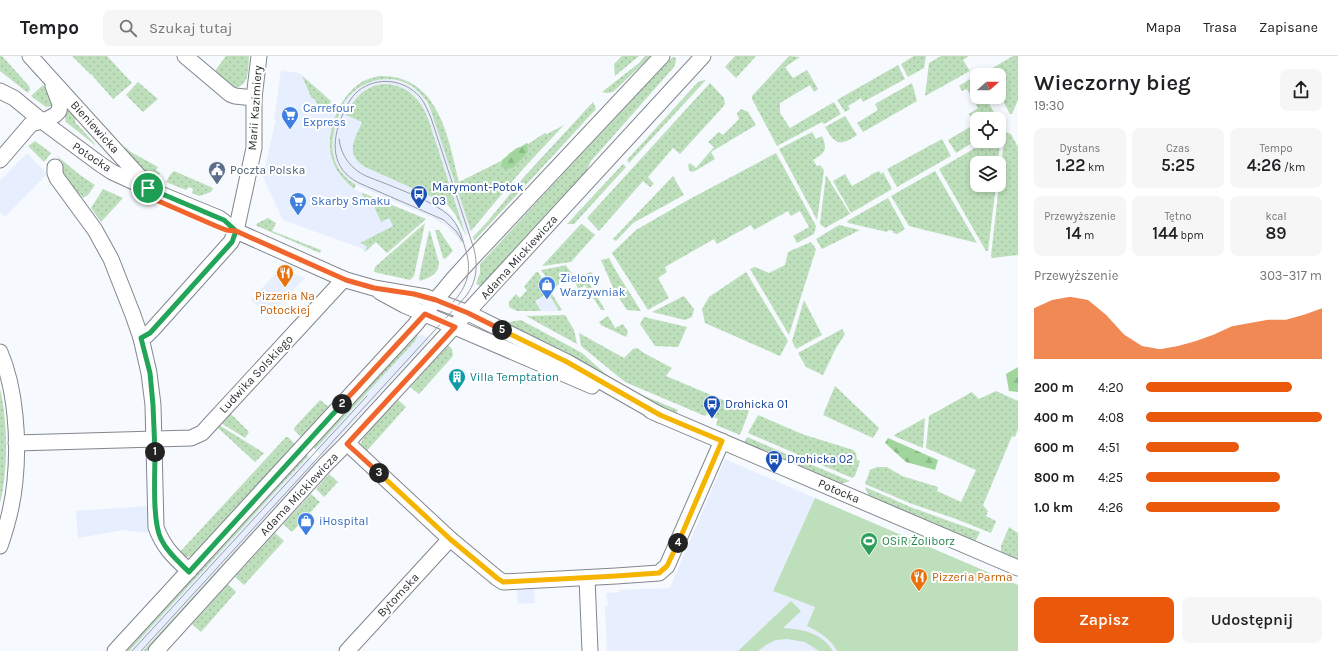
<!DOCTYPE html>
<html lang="pl">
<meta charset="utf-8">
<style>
:root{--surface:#fff;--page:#f6f6f6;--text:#202124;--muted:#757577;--line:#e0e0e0;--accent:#ea580c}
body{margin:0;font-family:Karla,sans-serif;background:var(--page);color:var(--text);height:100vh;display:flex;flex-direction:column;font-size:15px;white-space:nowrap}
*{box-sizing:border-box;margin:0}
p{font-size:13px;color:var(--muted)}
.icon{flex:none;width:22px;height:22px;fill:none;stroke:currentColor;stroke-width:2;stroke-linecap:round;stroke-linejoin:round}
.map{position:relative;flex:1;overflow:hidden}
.drawer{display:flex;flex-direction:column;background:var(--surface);width:320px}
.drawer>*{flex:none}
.needle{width:26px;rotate:69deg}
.buttons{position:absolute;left:970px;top:12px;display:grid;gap:8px}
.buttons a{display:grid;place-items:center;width:36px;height:36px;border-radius:8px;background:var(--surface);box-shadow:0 2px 6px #0003;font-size:20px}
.pin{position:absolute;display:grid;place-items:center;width:34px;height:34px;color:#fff;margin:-17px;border:2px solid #fff;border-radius:50%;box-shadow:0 1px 4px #0007}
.km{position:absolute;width:20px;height:20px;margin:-10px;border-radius:50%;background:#222;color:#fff;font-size:11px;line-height:20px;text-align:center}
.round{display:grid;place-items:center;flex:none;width:42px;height:42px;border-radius:8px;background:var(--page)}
.headline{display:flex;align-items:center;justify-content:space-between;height:68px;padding:0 16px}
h1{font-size:22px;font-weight:600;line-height:30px}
.stats{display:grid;grid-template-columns:repeat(3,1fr);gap:6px;height:68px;padding:4px 16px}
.stats div{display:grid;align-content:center;border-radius:8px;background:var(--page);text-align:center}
.stats b{font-size:17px;font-weight:600}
.stats small{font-size:11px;font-weight:400}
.stats p{font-size:11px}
.chart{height:112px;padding:8px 16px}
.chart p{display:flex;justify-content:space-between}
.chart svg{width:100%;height:72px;margin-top:4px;fill:var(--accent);opacity:.7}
.button{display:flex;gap:8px;margin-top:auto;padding:8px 16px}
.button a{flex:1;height:46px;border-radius:8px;background:var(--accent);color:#fff;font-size:16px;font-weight:600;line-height:46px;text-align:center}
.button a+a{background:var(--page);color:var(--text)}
ul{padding:0 16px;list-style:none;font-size:13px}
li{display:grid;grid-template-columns:64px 48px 1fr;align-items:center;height:30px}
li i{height:10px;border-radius:5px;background:var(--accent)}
header{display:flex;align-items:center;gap:24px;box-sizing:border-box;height:56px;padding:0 20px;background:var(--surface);border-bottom:1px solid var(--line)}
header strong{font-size:19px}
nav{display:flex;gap:22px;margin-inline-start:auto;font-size:14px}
.search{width:280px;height:36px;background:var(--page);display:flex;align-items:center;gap:10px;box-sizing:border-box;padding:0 14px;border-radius:8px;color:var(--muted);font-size:15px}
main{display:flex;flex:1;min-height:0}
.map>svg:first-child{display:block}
.built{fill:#e7effe}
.green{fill:url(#green-dots)}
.forest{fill:url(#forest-firs)}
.pitch{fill:#bddfbb}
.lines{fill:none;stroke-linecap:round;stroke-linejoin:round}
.minor-casing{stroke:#82868d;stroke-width:17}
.minor{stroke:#fff;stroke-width:15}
.tram{stroke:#999ca0;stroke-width:1}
.split-1-casing{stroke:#fff;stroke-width:8}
.split-2-casing{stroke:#fff;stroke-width:8}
.split-3-casing{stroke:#fff;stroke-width:8}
.split-4-casing{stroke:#fff;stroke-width:8}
.split-5-casing{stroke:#fff;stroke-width:8}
.split-6-casing{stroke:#fff;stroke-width:8}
.split-1{stroke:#22a559;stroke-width:5}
.split-2{stroke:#22a559;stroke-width:5}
.split-3{stroke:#f0652b;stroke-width:5}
.split-4{stroke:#f5b400;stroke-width:5}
.split-5{stroke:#f5b400;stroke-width:5}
.split-6{stroke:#f0652b;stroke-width:5}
.labels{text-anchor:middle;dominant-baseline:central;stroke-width:4;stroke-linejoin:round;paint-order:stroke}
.street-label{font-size:12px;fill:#2e3033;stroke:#fff}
.shop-label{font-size:12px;fill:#366cbe;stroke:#fff;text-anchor:start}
.service-label{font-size:12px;fill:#4e5e75;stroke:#fff;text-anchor:start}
.transit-label{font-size:12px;fill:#164399;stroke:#fff;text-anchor:start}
.food-label{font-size:12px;fill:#c56008;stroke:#fff}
.culture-label{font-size:12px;fill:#0d838f;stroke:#fff;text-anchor:start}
.leisure-label{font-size:12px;fill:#27864d;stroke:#fff;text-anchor:start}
</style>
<header>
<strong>Tempo</strong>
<div class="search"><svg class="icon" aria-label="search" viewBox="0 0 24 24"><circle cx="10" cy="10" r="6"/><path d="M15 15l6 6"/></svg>Szukaj tutaj</div>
<nav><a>Mapa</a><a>Trasa</a><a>Zapisane</a></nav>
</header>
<main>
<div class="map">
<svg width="1018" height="595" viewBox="0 0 1018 595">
<defs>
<pattern id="green-dots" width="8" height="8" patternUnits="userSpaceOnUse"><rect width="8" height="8" fill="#bddfbb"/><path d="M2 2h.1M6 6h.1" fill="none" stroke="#a3c0a1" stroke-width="1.8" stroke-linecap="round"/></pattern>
<pattern id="forest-firs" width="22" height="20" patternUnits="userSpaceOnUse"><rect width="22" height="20" fill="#a0d69c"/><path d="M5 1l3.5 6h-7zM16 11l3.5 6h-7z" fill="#8ab887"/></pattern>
</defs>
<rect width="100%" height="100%" fill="#f6f9fe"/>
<g class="built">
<polygon points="281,14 298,17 302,19 339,52 332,71 330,85 332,105 345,125 354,133 426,163 387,197 376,186 365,196 361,192 283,164 263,121 275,67 276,64 274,64"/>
<polygon points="380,23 391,23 405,27 418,35 424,42 434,63 471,175 466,179 427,58 421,48 414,39 408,35 395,29 382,28 366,33 355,42 350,49 346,59 362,65 353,89 353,96 361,108 368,112 442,144 440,150 451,159 459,170 464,183 460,187 459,183 446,169 431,161 356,129 344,120 337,109 333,98 332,83 343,50 348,41 352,37 365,28"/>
<polygon points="27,97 47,118 5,161 0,156 0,125"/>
<polygon points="281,212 305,222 269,260 251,244"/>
<polygon points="548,237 559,255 541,255 535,245"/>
<polygon points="420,278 430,283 322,400 315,393"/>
<polygon points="308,400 316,407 143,595 128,595"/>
<polygon points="725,403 815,442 773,535 815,551 808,570 823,579 835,591 837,595 607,595 605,550 608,550 606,537 619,536 619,534 670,532"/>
<polygon points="148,450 148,477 123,474 78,482 76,455"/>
<polygon points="534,533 535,547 518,548 517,534"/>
</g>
<g class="green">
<polygon points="0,0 2,0 29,30 30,33 28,37 0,15"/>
<polygon points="72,0 107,0 132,27 113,43 91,18 90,18"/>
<path d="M226,0H249C248,11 250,32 234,31L215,15Z"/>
<polygon points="622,0 639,0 615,20 614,8"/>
<polygon points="645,0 651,0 613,36 606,37 602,36 639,7"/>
<polygon points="735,0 756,0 736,22 725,11"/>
<polygon points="789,0 800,1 785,11 793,22 807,14 818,33 814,36 810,29 780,47 780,57 790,72 834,46 841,58 824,68 822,66 777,90 752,43 752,40"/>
<polygon points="914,0 926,0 924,12 908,21 901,8"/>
<polygon points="941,0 969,0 963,4 970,15 925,40 929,7"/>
<polygon points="1013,0 1018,0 1018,44 1012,58 1010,58 999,38 999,19 986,19 984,17"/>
<polygon points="673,1 676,2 676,5 674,11 591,105 583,122 482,231 476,228 480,217 480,208 667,5"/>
<polygon points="898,9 905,23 863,46 861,42 848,50 850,53 845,56 837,44"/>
<polygon points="302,20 331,45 328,50 320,54 314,42 312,43"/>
<path d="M379,20C438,18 448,80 459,126L509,101L508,98L517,92L518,93L526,87L528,88L545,77L547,78L564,69L522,114L471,175L432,58C430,52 428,46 424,42C405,16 370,18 349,40C343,46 341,55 338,62C328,89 330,113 356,129L354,133C345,125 337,117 333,106C323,81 338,42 359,28C365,23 372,22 379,20Z"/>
<polygon points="973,21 977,28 977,41 985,41 998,63 977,63 977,84 956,97 948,84 975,68 969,58 978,52 967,33 962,35 959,30"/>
<polygon points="706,24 629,107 627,104 697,27 700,25"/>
<polygon points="138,26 158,43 143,56 126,39"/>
<polygon points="710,27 724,42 725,48 722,52 680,98 673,92 648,121 654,128 650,131 643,125 599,175 587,162"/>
<polygon points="912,27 917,45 863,76 857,67 878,54 875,48"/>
<path d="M385,28C409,29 422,45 429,65L466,180L455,158L446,147L365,111C344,97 355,84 362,66L346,59C353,42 366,29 385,28Z"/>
<polygon points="43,29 50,37 55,46 53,52 51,50 46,51 31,40"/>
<polygon points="593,46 596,53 474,185 473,181 488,165 523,122"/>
<polygon points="66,51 76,57 75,66 95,88 95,89 66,66 65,61 62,60"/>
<polygon points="741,53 748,56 756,69 711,96 715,103 695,115 692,116 689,114 688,109 690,107 696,112 714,91 708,86 719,76 723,79 739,63 737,57"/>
<path d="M845,60L857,79C839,91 835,88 825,71Z"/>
<path d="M812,76L816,83L822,80C828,94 825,97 813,104L817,110L820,109L824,114L817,164L779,93Z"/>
<polygon points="1005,76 1011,78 1018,91 1018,199 992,202 991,200"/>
<polygon points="1001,77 998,107 977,107 977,129 996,129 988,195 986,195 939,113 987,85 999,85 999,78"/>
<polygon points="942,83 951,100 897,131 887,113"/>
<polygon points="35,85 51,97 44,106 28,90"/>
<polygon points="125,91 131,96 158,111 156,114 160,117 157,123 146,117 124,92"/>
<polygon points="776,97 816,170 814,178 797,187 793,180 809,171 800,155 791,160 788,155 754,174 751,169 717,188 714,183 665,211 667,216 658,222 669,242 648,254 612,197 636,174 688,144"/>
<path d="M56,99L80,119L95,129L88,139L83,142C74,132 59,121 63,107Z"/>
<polygon points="623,108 626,111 574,168 567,168"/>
<polygon points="174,115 213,132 211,136 199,140 192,137 193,133 189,131 186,134 166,126 170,119"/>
<polygon points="879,115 881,118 883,116 892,133 851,157 833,125 845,118 852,130 870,120 870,119"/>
<polygon points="935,115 977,187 909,170 891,140"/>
<polygon points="826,119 850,158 825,172 820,168"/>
<polygon points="673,120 684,139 633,167 616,185 613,183"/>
<polygon points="103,133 123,142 101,166 91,152"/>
<polygon points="363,137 421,161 426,163 387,197 376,186 365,196 367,190 360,187 393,170 389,162 381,166 372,146 368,148 362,138"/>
<polygon points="888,142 905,173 897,178 893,177 893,175 888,174 887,176 848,167 847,165"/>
<polygon points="268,162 276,167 272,175 321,194 320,197 257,170 256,168"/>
<polygon points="425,167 414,220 410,224 374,216 375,211"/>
<polygon points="581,168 582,168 595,179 571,206 542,210"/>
<polygon points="839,169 860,174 822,193 816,183"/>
<polygon points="435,174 439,174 453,195 445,203 443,202"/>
<path d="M429,175H430L439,207C438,219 430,221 420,225L419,222Z"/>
<polygon points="811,186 816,193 789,279 750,213 755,211 769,217 785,209 788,196"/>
<polygon points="609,202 616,215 641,255 627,254 615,236 601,204"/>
<polygon points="567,209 566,210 572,217 554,232 541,214"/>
<polygon points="536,216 538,216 562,254 559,255 548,237 535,245 541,255 517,255 509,251 509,246 516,238 520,242 527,234 524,231"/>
<polygon points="590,216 593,217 586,222 605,254 601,254 585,229 578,233 576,228 578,222"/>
<polygon points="746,216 788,285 780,300 705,267 702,253 709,241"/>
<polygon points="684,240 694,253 692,261 685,264 652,256"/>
<polygon points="804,244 822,279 796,293 792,285"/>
<polygon points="565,259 574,274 577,288 526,260"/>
<polygon points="608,260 615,272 623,268 628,276 626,281 601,269 599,266"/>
<polygon points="644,261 687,271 678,291 655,290 640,268"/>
<polygon points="521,264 582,297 618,329 678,354 676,358 628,337 506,268 509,266"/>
<polygon points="842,273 845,278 836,292 823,319 806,311 798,297"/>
<polygon points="579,277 624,302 633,293 637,292 644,297 672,312 666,320 749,355 740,379 716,369 718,363 707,358 705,360 625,326 581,290"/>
<polygon points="416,279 418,279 415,285 315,393 313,391"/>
<polygon points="448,289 452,293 453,300 419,338 410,331"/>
<polygon points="835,330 879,372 873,382 823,359"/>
<path d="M0,333C8,366 8,414 0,447Z"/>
<polygon points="996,335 1018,345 1018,373 1015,381 1012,380 983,449 988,455 986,460 996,465 991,477 956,463 912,448 865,428 870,414 877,411 887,411 902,420 938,431 937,435 961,446 976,414 926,392 929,360 972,336 979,343"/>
<polygon points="320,344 329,351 301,381 295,375 294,372"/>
<path d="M398,344L406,351L365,397C363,394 361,392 361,388C362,378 390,352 398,344Z"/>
<polygon points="230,357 249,376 245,382 221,367"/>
<polygon points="758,359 802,378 853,394 856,397 857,404 860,405 855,420 852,422 748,377"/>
<polygon points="925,362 923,392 896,381 894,379"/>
<polygon points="219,369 264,397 255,406 217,371"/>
<path d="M286,381H288L295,388L194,499C188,502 184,501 179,497Z"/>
<polygon points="747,381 850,425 844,427 837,427 744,387"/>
<polygon points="306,398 308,400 129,595 125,595"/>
<polygon points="316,407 318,408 146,595 143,595"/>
<polygon points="329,418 338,426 324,441 316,433"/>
<polygon points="865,431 913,452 980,476 975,486 877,444 868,438"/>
<polygon points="311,438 320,446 292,476 283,468"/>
<polygon points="1009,471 1018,477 1018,503 1001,496 1001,490"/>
<polygon points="275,477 284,485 244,529 235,521"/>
<polygon points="228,528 236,536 201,576 192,568"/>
</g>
<g class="forest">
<polygon points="526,87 528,88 527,91 528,96 514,111 505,114 502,110 502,104 517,92 526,89"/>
<polygon points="1018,311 1018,336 1009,335 1006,318"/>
<polygon points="888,382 938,404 935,414 906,406 885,387"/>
</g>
<g class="pitch">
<path d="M815,442L1018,529V595H837C831,583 819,576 807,570L815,551L773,535Z"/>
<path d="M791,545L801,555L783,572C803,573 822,577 833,595H819L805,586L787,583L776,584L766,589L758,595H738Z"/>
</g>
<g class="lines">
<defs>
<g id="minor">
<polyline points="30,0 147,129"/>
<polyline points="185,0 230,38 235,40 254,42"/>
<polyline points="0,35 14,42 42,65 100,108 112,116 158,137 219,162 236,175 346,224 374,232 426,241 468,257 567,306 660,359"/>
<polyline points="0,104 31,68 48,63 55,59 59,55 60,48 53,30"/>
<path d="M55,111V117L57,122L95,174L111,203L133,259L141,282L149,317L153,349L156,471C163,491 174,501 189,515"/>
<polyline points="380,236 404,249 592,330"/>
<polyline points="141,282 146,280 153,273 231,186 236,175 254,92 254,42 259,0"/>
<path d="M0,296C16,333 19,385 15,425C13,447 7,470 0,490"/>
<polyline points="651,355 1018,512"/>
<polyline points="16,387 191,382 202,377 344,223"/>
<polyline points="347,387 450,483 497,522 503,526 616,520 659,517 667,510 722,385"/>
<polyline points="587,522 590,595"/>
<polyline points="115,595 414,270 454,222 475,199 662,0"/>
<polyline points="156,595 325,409 347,387 703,0"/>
<polyline points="347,595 450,483"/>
</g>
</defs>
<use href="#minor" class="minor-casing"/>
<use href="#minor" class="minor"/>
<g class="tram">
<path d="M339,83C341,100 351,113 366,120C388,129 441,147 453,164C460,173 463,185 466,195C472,215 467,231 453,246"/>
<polyline points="132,595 367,340"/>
<path d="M141,595L466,240C477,225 478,210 474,193L431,62C428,55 425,47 420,41C404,23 377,20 358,35C350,42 346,51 342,60C331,86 331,113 359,127L444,164L456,175L463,186"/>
</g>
</g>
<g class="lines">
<defs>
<polyline id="split-1" points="148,132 219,162 224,164 236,175 232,186 223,196 150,277 141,282 150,317 153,349 155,396"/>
<path id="split-2" d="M155,396C155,418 152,465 161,483C167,496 179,506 189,516L342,348"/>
<polyline id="split-3" points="342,348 425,258 455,271 347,388 379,417"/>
<polyline id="split-4" points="379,417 450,483 497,522 503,526 616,520 659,517 667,510 678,487"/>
<polyline id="split-5" points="502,274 567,306 660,359 722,385 678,487"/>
<polyline id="split-6" points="148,132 156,144 216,170 226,174 236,175 346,224 374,232 414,238 436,244 468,257 502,274"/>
</defs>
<use href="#split-1" class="split-1-casing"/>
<use href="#split-2" class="split-2-casing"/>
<use href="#split-3" class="split-3-casing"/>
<use href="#split-4" class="split-4-casing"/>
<use href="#split-5" class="split-5-casing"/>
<use href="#split-6" class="split-6-casing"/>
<use href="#split-1" class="split-1"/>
<use href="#split-2" class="split-2"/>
<use href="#split-3" class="split-3"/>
<use href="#split-4" class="split-4"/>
<use href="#split-5" class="split-5"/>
<use href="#split-6" class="split-6"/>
</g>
<defs>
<symbol id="supermarket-pin" viewBox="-11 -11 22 30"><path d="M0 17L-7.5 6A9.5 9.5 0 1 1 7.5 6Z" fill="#3f7fe0" stroke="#fff"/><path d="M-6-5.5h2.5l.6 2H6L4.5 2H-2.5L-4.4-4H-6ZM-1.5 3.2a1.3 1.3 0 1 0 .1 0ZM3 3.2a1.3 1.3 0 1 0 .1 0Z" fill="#fff"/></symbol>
<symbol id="civic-pin" viewBox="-11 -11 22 30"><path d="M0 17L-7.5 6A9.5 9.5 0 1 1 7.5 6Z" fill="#5c6f8a" stroke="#fff"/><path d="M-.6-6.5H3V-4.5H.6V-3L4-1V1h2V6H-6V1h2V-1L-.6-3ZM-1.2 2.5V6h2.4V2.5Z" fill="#fff"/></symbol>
<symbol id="bus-pin" viewBox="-11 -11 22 30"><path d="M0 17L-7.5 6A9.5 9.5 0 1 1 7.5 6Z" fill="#1a4fb4" stroke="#fff"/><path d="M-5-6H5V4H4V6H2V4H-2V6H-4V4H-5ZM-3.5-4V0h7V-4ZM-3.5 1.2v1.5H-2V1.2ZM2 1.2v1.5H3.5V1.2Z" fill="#fff"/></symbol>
<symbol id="restaurant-pin" viewBox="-11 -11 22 30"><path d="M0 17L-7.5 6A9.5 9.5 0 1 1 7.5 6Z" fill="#e8710a" stroke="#fff"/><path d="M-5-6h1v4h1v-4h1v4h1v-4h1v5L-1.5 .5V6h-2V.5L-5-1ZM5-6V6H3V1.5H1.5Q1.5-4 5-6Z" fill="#fff"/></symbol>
<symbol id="shop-pin" viewBox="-11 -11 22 30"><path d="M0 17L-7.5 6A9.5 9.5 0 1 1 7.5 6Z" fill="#3f7fe0" stroke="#fff"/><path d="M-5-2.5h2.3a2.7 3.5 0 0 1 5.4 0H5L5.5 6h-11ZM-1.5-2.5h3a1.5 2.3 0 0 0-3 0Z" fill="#fff"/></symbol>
<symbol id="building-pin" viewBox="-11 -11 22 30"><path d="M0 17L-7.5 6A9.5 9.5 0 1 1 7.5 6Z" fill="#0f9aa8" stroke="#fff"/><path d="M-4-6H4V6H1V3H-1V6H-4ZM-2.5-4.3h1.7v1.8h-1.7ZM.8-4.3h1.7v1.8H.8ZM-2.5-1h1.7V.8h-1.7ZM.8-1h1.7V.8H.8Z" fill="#fff"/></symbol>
<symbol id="stadium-pin" viewBox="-11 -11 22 30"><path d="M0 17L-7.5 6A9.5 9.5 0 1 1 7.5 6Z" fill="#2e9e5b" stroke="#fff"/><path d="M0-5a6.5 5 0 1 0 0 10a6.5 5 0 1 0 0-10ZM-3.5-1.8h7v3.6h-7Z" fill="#fff"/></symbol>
</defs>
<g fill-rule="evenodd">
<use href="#supermarket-pin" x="280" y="49" width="20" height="27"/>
<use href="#civic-pin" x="207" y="104" width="20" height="27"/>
<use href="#bus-pin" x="409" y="128" width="20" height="27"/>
<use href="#supermarket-pin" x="288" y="135" width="20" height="27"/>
<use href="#restaurant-pin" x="275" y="207" width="20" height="27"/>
<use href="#shop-pin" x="537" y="219" width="20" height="27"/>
<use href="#building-pin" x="447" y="311" width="20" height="27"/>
<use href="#bus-pin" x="702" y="338" width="20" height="27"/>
<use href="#bus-pin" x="764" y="393" width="20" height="27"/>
<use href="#shop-pin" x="296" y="455" width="20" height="27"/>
<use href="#stadium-pin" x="859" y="475" width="20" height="27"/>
<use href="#restaurant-pin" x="909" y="511" width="20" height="27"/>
</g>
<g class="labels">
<g class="street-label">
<text transform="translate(255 52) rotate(-86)">Marii Kazimiery</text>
<text transform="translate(95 71) rotate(48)">Bieniewicka</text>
<text transform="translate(92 101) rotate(34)">Potocka</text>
<text transform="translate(519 201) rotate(-48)">Adama Mickiewicza</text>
<text transform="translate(256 318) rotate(-47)">Ludwika Solskiego</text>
<text transform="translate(839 435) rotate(23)">Potocka</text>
<text transform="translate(299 438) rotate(-47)">Adama Mickiewicza</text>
<text transform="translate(398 539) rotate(-47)">Bytomska</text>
</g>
<g class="shop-label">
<text x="303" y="52">Carrefour<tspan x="303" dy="14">Express</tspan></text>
<text x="311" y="145">Skarby Smaku</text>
<text x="560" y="222">Zielony<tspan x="560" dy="14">Warzywniak</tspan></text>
<text x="319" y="465">iHospital</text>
</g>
<g class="service-label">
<text x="230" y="114">Poczta Polska</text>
</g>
<g class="transit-label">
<text x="432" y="131">Marymont-Potok<tspan x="432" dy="14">03</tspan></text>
<text x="725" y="348">Drohicka 01</text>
<text x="787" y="403">Drohicka 02</text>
</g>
<g class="food-label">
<text x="285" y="240">Pizzeria Na<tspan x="285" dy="14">Potockiej</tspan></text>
<text x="932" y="521" text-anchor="start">Pizzeria Parma</text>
</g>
<g class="culture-label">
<text x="470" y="321">Villa Temptation</text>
</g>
<g class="leisure-label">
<text x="882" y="485">OSiR Żoliborz</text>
</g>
</g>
</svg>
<div class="buttons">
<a><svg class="needle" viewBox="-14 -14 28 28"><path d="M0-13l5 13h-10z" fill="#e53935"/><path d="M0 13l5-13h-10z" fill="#757577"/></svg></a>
<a><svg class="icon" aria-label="locate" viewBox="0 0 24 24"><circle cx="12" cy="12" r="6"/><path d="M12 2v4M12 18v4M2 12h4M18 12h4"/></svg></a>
<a><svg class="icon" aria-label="layers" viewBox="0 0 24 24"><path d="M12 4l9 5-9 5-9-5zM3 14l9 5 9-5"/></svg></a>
</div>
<div class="pin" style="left:148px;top:132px;background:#1e9e55"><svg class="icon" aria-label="arrive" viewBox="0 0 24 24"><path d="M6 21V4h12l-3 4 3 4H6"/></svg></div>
<b class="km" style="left:155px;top:396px">1</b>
<b class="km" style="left:342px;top:348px">2</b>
<b class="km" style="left:379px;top:417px">3</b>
<b class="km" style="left:678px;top:487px">4</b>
<b class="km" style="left:502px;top:274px">5</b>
</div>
<section class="drawer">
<div class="headline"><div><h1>Wieczorny bieg</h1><p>19:30</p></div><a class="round"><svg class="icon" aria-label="share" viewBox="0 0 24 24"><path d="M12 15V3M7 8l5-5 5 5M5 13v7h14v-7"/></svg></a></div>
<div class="stats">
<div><p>Dystans</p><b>1.22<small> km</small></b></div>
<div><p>Czas</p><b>5:25</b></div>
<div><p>Tempo</p><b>4:26<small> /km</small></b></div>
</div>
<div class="stats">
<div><p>Przewyższenie</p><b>14<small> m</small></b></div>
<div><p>Tętno</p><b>144<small> bpm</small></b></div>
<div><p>kcal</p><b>89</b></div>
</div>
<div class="chart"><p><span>Przewyższenie</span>303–317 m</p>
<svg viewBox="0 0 160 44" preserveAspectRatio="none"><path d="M0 44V13L10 8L20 6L30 8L40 17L50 29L60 36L70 38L80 36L90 33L100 29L110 24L120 22L130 20L140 20L150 17L160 13V44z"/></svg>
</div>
<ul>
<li><b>200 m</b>4:20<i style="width:83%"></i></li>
<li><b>400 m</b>4:08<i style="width:100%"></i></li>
<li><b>600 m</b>4:51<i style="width:53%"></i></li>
<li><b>800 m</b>4:25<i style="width:76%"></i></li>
<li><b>1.0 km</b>4:26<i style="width:76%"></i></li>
</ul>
<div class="button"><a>Zapisz</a><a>Udostępnij</a></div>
</section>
</main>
